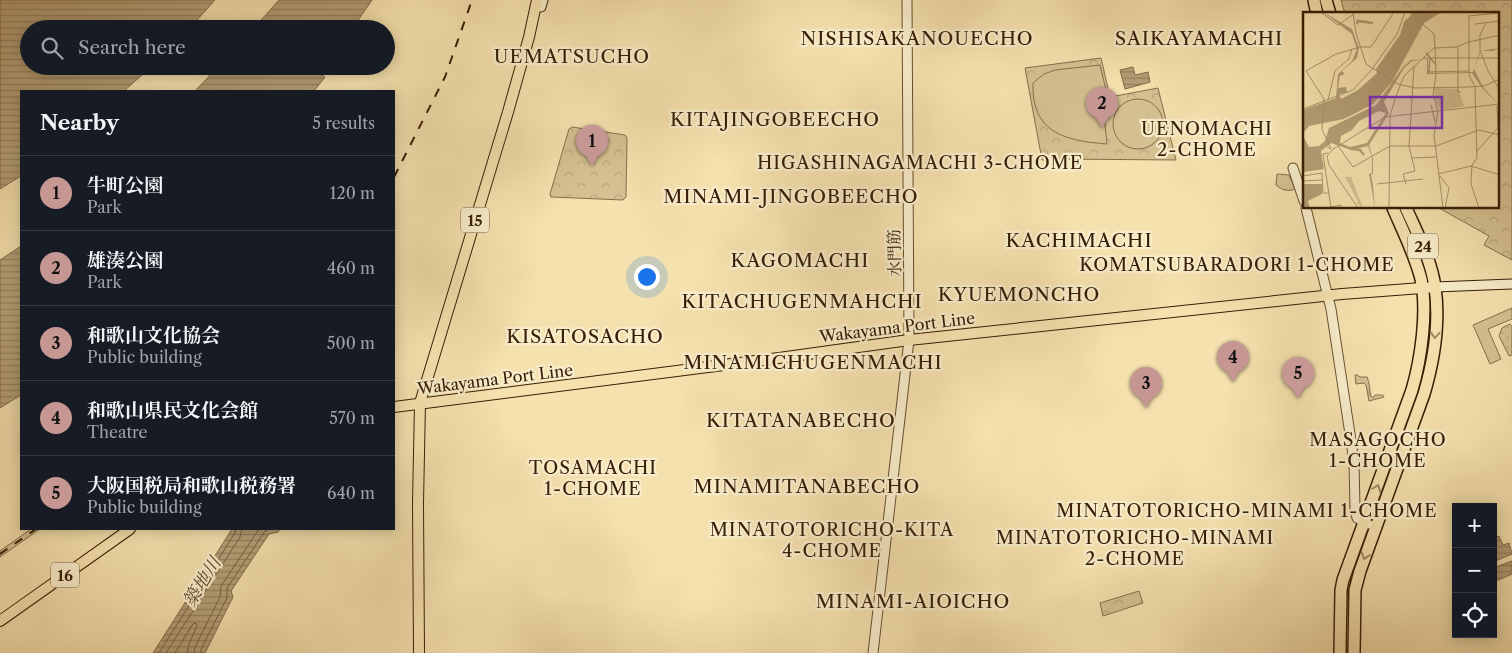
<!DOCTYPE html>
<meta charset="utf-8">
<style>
body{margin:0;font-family:"Libre Caslon Text","Noto Serif JP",serif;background:#242831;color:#f1f3f6}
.controls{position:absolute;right:15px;bottom:15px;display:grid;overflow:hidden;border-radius:0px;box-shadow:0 2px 12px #0003}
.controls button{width:45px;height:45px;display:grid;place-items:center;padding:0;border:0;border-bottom:1px solid #363941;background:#171b24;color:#f1f3f6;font:25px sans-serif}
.you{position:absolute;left:646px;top:276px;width:18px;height:18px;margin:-12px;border:4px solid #fff;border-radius:50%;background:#1a73e8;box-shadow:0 0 0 8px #1a73e833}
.badge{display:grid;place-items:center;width:32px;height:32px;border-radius:50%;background:#c59692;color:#111;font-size:16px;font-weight:700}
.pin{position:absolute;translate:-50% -41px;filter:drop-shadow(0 1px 2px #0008)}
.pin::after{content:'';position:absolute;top:26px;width:18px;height:15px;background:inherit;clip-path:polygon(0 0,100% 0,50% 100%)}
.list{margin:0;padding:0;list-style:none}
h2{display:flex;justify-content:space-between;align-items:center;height:65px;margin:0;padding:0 20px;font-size:21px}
h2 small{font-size:16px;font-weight:400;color:#9ea1a6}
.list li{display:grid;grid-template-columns:32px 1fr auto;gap:15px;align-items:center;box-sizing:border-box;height:75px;padding:0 20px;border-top:1px solid #363941}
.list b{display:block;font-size:19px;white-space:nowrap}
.list p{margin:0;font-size:16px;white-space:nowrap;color:#9ea1a6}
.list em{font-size:16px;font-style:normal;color:#9ea1a6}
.icon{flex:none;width:28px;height:28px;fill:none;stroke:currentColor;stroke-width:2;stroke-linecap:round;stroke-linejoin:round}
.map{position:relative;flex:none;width:1512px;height:653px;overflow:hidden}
.search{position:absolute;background:#171b24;box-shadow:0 2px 12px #0003;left:20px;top:20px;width:375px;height:55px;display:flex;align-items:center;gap:12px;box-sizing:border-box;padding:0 18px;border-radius:28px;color:#9ea1a6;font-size:19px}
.panel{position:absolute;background:#171b24;box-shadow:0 2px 12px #0003;left:20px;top:90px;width:375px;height:440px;border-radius:0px}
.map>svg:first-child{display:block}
.grass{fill:url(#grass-dots);stroke:#866e4b}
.forest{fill:url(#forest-firs);stroke:#866e4b}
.park{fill:url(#park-crowns);stroke:#866e4b}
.garden{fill:#d5c091;stroke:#866e4b}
.water{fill:url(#water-rules);stroke:#826a48}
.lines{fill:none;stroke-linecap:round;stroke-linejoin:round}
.shore{stroke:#765e3d;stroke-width:1}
.tertiary-casing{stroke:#664e2f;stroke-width:11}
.secondary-casing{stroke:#371d05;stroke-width:11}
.primary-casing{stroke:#371d05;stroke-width:12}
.trunk-casing{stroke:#371d05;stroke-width:14}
.tertiary{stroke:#f8ecca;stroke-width:9}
.secondary{stroke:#f8ecca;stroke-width:9}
.primary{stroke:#f5e1ae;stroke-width:10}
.trunk{stroke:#f5e1ae;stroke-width:11}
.rail{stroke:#371d05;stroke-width:2;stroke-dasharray:9 9;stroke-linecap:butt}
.oneway{stroke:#a08962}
.labels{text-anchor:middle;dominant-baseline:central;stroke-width:4.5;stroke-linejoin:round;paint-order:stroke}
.shield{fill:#f8ecca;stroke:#715b40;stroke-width:1}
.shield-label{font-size:15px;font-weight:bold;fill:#371d05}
.street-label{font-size:16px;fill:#371d05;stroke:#f8ecca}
.neighbourhood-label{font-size:18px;letter-spacing:1px;fill:#371d05;stroke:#f8ecca}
.water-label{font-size:18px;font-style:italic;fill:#634a2c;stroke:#f8ecca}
.quarter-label{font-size:19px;letter-spacing:1px;fill:#371d05;stroke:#f8ecca}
.inset-river{fill:none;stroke:#b49e75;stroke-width:2.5}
.inset-road{fill:none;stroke:#a9936a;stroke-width:1}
.view{fill:#7b2cbf;fill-opacity:0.15;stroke:#7b2cbf;stroke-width:2.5}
.inset-edge{fill:none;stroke:#371d05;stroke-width:2.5}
</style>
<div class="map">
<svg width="1512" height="653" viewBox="0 0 1512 653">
<defs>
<pattern id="grass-dots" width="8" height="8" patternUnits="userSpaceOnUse" patternTransform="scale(1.25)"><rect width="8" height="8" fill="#d5c091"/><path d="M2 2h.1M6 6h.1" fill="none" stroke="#b7a57c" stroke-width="1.8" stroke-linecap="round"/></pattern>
<pattern id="forest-firs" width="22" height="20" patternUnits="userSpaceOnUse" patternTransform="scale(1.25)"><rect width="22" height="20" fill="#d5c091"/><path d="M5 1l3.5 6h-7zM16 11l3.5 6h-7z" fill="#b7a57c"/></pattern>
<pattern id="park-crowns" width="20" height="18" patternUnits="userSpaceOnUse" patternTransform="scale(1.25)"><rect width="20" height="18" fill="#d5c091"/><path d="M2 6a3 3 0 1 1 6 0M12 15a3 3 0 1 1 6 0" fill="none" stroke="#b7a57c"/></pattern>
<pattern id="water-rules" width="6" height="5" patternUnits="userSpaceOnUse" patternTransform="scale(1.25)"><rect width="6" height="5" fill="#b49e75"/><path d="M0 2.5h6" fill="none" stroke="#93805e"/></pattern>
</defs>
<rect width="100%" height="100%" fill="#f5e1ae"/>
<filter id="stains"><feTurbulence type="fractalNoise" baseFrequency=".004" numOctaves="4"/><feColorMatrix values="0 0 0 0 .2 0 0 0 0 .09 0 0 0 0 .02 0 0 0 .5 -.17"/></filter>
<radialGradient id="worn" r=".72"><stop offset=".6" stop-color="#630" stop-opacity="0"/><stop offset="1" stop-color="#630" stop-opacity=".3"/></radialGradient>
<g class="grass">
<path d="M1510,324L1512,327V355L1509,356L1499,336L1502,328Z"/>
<path d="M31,529H40L0,557V551Z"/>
</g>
<g class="forest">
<path d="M1277,174L1289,175L1295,189C1289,192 1281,190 1276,185Z"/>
<path d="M1355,375H1357L1360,377H1367C1370,383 1369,389 1371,396L1373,398L1375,395H1383L1384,397L1369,401L1366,385L1364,383L1356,384Z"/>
</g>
<g class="park">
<path d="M1341,0H1512V260L1484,245L1489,236L1439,208H1498V14H1345Z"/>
<path d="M1101,58L1110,97L1158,88L1176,160L1058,159L1042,160L1025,68Z"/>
<path d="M572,127L625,135L627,138L626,197L623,200L551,197L550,194L569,129Z"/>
<path d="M1139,591L1143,603L1103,616L1100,603Z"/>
</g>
<g class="garden">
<path d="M1100,65L1107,94L1102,95L1107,144C1066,141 1031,133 1033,83L1044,74L1055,70Z"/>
<circle cx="1138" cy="124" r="25"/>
<path d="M1512,308V319L1488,329L1501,359L1490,364L1473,325Z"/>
</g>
<g class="water">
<path d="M0,0H215L189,29H29V66H152L124,91H21V176L0,189Z"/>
<path d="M279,0H372L352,29H253Z"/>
<path d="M219,66H325L320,74L325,77L314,91H195Z"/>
<path d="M1133,67L1135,75L1148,72L1150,82L1125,89L1120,70Z"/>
<path d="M21,246V395L0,408V260Z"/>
<path d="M232,529H280L278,532L269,534L231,591L233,597L205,653H153Z"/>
<path d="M1499,536L1503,545L1509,543L1512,554L1493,562V539Z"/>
<path d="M1512,561V574L1496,581L1493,574V568Z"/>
</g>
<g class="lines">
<g class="shore">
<path d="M159,653L235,533L236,529"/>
<path d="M166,653L240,537L242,529"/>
<path d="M175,653L193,624L196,623L197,626L189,644L187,653"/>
<path d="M194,653L195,647L220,597L221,586L259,529"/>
<path d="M201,653V649L227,598V588L265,531L269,529"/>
</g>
<g class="tertiary-casing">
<g id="tertiary">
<path d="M1293,168L1304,201"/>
<path d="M1306,208L1331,309L1350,434L1354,462L1355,509L1357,518L1368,524"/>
<path d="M873,653L909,340L907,0"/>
</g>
</g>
<g class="secondary-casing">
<g id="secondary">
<path d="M541,7L543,0"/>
<path d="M1435,287L1512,284"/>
</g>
</g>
<g class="primary-casing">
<g id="primary">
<path d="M394,407L779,358L909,340L1342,294L1435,287"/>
<path d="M0,621L130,529"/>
<path d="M419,653L418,503L420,403L508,112L529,37L537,0"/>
</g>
</g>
<g class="trunk-casing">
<g id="trunk">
<path d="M1314,0L1317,14"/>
<path d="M1326,0L1330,14"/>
<path d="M1340,653L1341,590L1343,580L1412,390C1421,359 1428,311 1421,279C1415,255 1403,231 1393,208"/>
<path d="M1354,653L1355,590L1360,571L1424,394C1434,360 1440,322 1435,287C1431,259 1417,233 1406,208"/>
</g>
</g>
<use href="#tertiary" class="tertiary"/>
<use href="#secondary" class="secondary"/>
<use href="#primary" class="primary"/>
<use href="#trunk" class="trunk"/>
<g class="rail">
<path d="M394,177L445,77L472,0"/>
<path d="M0,554L36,529"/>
</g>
</g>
<defs><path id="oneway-chevron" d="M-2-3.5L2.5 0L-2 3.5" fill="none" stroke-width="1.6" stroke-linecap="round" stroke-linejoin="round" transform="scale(1.25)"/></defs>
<g class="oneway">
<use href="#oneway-chevron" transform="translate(1435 335) rotate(94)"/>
<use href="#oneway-chevron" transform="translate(1377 488) rotate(-69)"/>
<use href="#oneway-chevron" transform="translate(1365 556) rotate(109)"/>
</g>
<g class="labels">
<g class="shield">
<rect x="461" y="207.5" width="28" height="25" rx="4"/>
<rect x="1408" y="233.5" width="30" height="25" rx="4"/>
<rect x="51" y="562.5" width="28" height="25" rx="4"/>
</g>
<g class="shield-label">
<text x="475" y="220">15</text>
<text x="1423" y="246">24</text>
<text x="65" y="575">16</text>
</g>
<g class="street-label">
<text transform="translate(894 253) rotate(-91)">水門筋</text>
<text transform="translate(897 327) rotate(-7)">Wakayama Port Line</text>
<text transform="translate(495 379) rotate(-7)">Wakayama Port Line</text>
</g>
<g class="neighbourhood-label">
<text x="1207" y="129">UENOMACHI<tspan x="1207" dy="21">2-CHOME</tspan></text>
<text x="920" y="163">HIGASHINAGAMACHI 3-CHOME</text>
<text x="1237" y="265">KOMATSUBARADORI 1-CHOME</text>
<text x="1378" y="440">MASAGOCHO<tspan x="1378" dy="21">1-CHOME</tspan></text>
<text x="593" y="468">TOSAMACHI<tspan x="593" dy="21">1-CHOME</tspan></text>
<text x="1247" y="511">MINATOTORICHO-MINAMI 1-CHOME</text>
<text x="832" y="530">MINATOTORICHO-KITA<tspan x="832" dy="21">4-CHOME</tspan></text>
<text x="1135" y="538">MINATOTORICHO-MINAMI<tspan x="1135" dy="21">2-CHOME</tspan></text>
</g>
<g class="water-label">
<text transform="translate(202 582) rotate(-58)">築地川</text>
</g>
<g class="quarter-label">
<text x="917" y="38">NISHISAKANOUECHO</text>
<text x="1199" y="38">SAIKAYAMACHI</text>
<text x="572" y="56">UEMATSUCHO</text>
<text x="775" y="119">KITAJINGOBEECHO</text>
<text x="791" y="196">MINAMI-JINGOBEECHO</text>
<text x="1079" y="240">KACHIMACHI</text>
<text x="800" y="260">KAGOMACHI</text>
<text x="1019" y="294">KYUEMONCHO</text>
<text x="802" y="301">KITACHUGENMAHCHI</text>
<text x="585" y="336">KISATOSACHO</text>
<text x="813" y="362">MINAMICHUGENMACHI</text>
<text x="801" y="420">KITATANABECHO</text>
<text x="807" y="486">MINAMITANABECHO</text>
<text x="913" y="601">MINAMI-AIOICHO</text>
</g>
</g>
<g transform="translate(1303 12)">
<rect width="196" height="196" fill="#f5e1ae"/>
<path d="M42,165H48L60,196L53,191L55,190Z" fill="#d5c091"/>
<path d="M131,76L155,77L161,94L139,98L133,91Z" fill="#d5c091"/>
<path d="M20,0L49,17L56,36L54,46L39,59L42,62L37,64L35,76L43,75L44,80L36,82L38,87L55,78L74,61L73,57L97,23L101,10L111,0H155L137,1L121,11L89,70L70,92L41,107L6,114L0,121V98L33,86L35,62L49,49L54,37L49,22ZM196,36L190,39H178L171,57L180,75L196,93L179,76L169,61L124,62V47L109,49L101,56L81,90L86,101L83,106L66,133L70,147V161L68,163L70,174L72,196L66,162L69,161V145L65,134L48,138L28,131L18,139L21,157L1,160L0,163V124L6,135L16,134L22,129L26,116L73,93L100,55L108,48L125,47L126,61L170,60L177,39ZM76,99L83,101L64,131L47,135L37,131L38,124L49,118L56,109ZM0,172H19V182L5,189L7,196H0Z" fill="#b49e75" fill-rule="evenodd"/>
<path class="inset-river" d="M54,12L55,9L70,11M48,137L57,138L61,143M0,148L17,142"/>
<path class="inset-road" d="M18,0L35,13L51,2M50,0L53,21L63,52L95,72L112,76L165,75L181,74L197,67M165,4L197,1M183,11L177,23V38L185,59L197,78M172,12L197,9M155,34V80H158M57,35H68L91,0M132,35L133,63L130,83L135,99L131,123L140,196M132,36L153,35L166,30V4M123,41H124L133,53L130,50ZM120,46H197M127,46L126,60L166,59M69,57L94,22L102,0M3,59L21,87L19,117M3,59L33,42L57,35M25,88L32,59L46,47L49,37M128,93L132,110M0,97L50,78L69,57M19,117L28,137L24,135M35,134L82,105L197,92M173,140L195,116L194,94M25,141L20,142L28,196M109,146L133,145M19,161L20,181H26M135,162L168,154L197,163M0,164L19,161M137,164L146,176L142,196M0,169L19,168M74,172L120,167M103,172L100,162L112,159L106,134L111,54M23,196L38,193V196M55,196L26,153L24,144L30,137L35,134L50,155L87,134H133L176,118L197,123M86,196L87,104L93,84L101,64L132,35L131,22L106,0M176,196L168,172L169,153L174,146L172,75L166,63V30L197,23"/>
<path class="view" d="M67,85H139V116H67Z"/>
<rect width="196" height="196" class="inset-edge"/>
</g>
<rect width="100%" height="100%" filter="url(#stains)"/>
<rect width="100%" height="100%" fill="url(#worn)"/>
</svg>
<div class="controls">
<button>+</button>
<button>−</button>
<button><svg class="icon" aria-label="locate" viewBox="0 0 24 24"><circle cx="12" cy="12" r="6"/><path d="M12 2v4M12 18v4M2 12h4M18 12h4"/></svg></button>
</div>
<div class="you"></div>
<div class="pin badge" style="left:592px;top:166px">1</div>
<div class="pin badge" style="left:1102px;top:128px">2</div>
<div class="pin badge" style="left:1146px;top:408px">3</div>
<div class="pin badge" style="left:1233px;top:382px">4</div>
<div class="pin badge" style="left:1298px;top:398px">5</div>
<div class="search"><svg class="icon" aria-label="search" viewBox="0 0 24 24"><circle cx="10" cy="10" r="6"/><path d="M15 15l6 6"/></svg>Search here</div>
<section class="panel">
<h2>Nearby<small>5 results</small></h2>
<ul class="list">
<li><span class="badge">1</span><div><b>牛町公園</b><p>Park</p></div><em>120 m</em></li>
<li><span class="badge">2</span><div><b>雄湊公園</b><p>Park</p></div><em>460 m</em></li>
<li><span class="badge">3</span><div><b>和歌山文化協会</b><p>Public building</p></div><em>500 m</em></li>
<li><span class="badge">4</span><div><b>和歌山県民文化会館</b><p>Theatre</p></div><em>570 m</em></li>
<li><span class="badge">5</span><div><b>大阪国税局和歌山税務署</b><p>Public building</p></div><em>640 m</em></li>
</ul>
</section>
</div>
